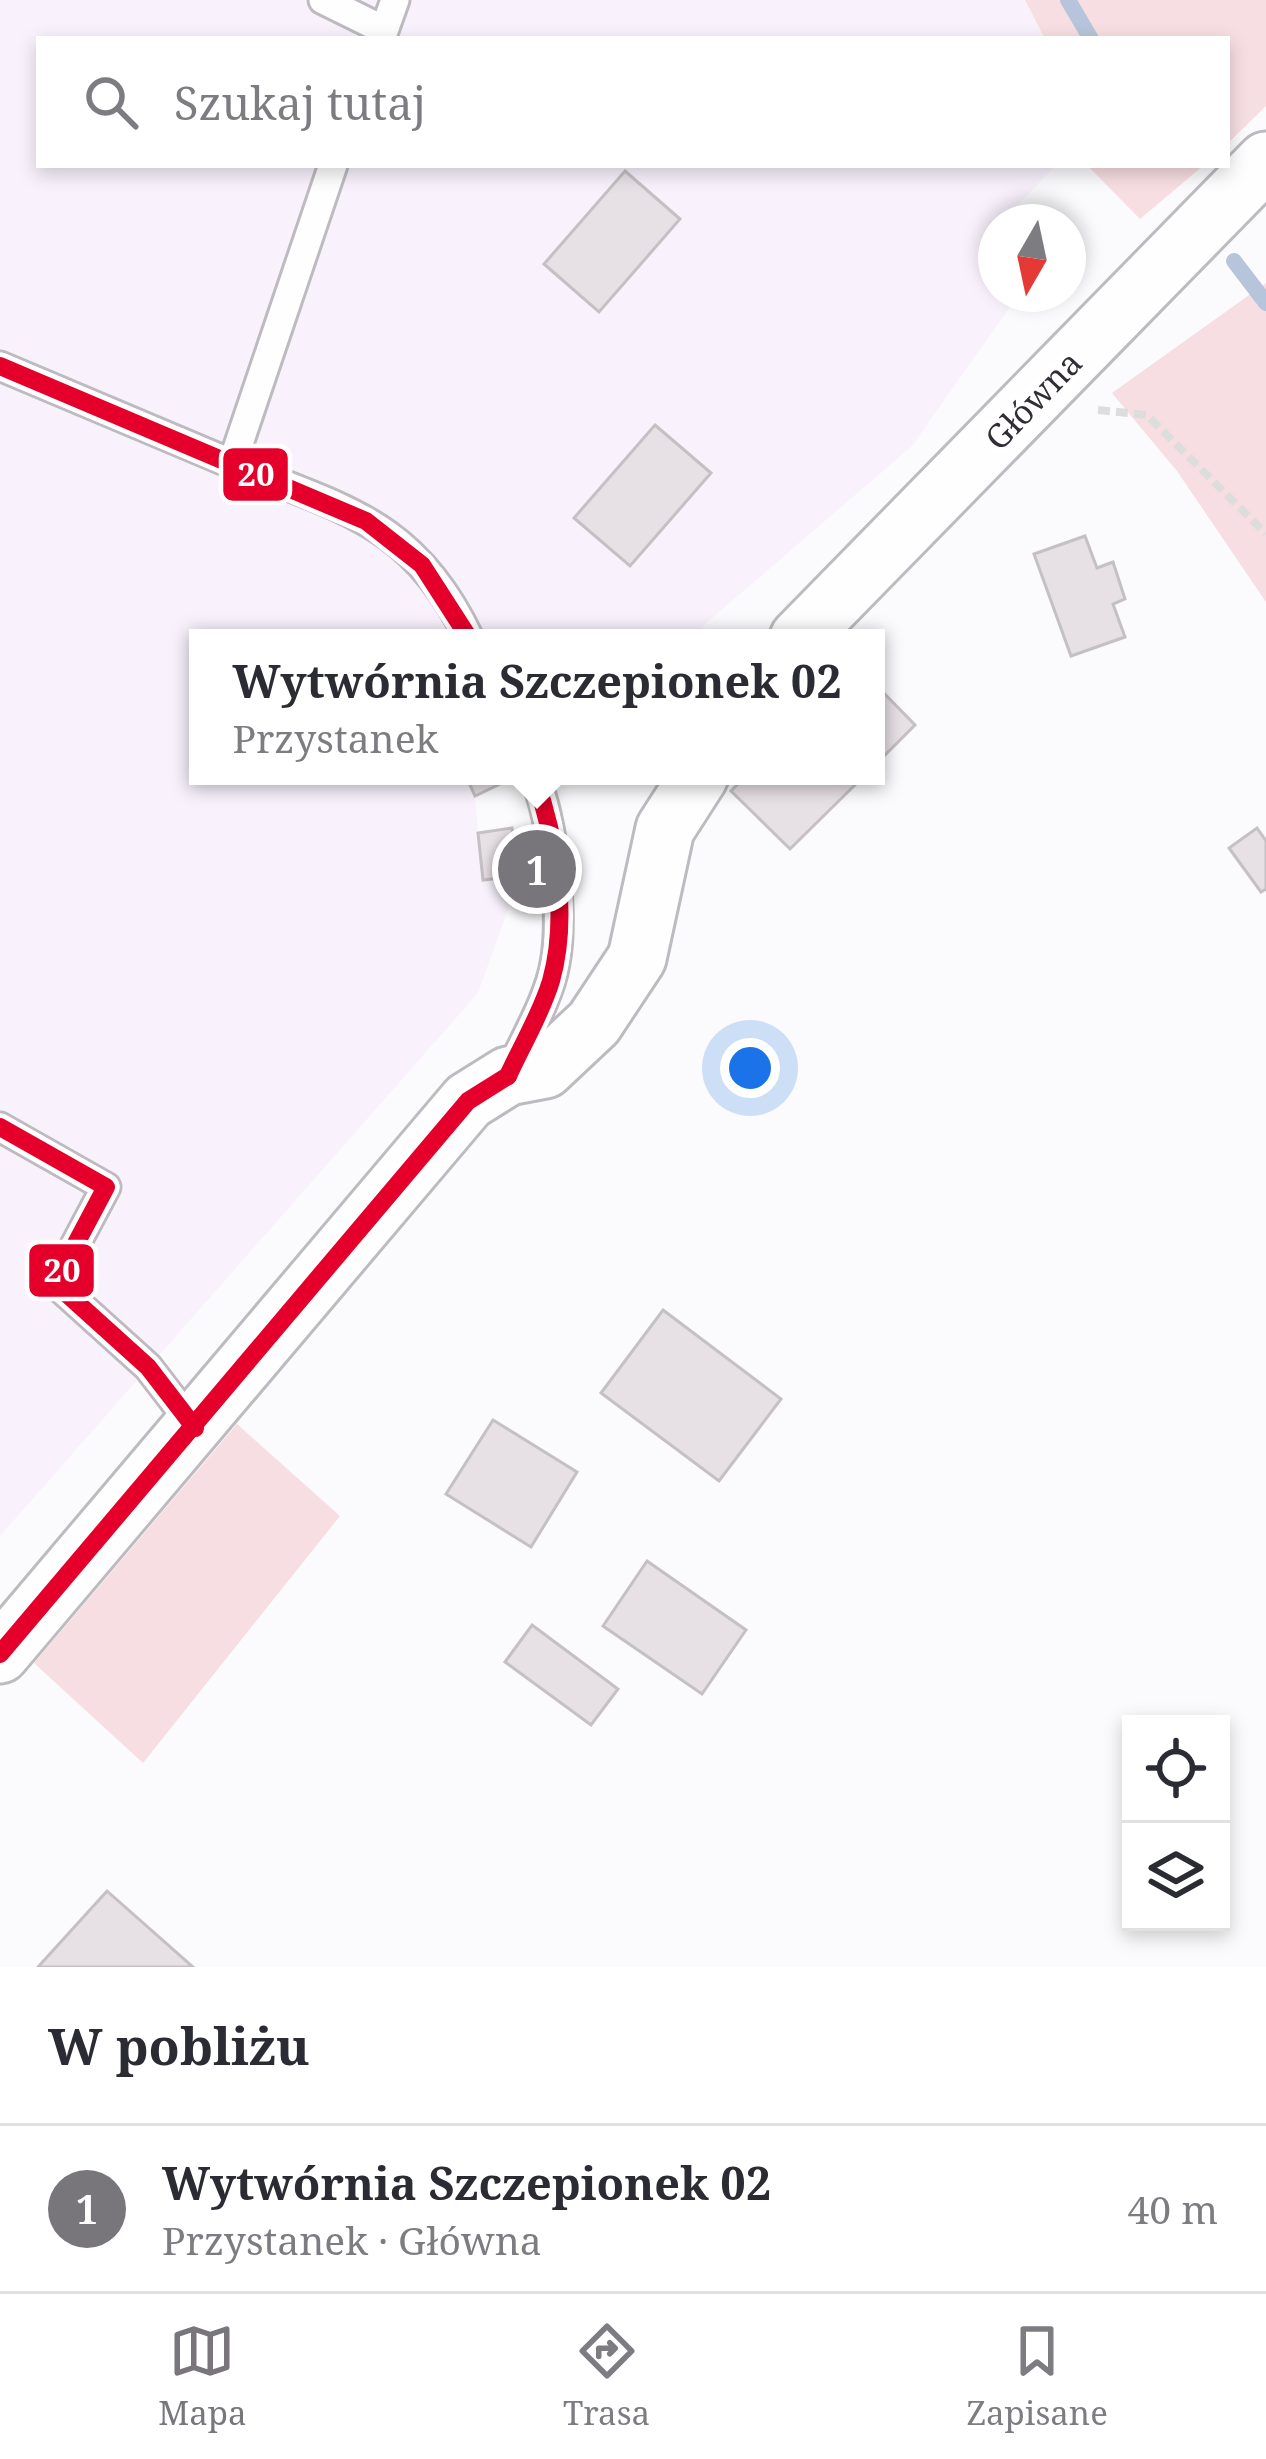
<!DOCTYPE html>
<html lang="pl">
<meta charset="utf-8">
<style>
body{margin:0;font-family:"Noto Serif",serif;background:#f7f7f7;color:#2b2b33}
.controls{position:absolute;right:36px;bottom:36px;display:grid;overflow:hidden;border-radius:0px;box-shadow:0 6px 18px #0003}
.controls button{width:108px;height:108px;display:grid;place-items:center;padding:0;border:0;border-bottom:3px solid #e1e1e2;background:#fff;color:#2b2b33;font:60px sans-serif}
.compass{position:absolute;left:978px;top:204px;width:108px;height:108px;border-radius:50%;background:#fff;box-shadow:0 6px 18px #0003;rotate:189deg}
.you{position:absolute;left:750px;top:1068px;width:42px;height:42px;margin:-30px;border:9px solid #fff;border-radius:50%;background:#1a73e8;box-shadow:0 0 0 18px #1a73e833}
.badge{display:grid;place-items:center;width:78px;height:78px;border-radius:50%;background:#78757b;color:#fff;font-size:39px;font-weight:700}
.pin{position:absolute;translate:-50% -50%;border:6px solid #fff;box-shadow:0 3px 12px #0006}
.popup{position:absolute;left:189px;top:629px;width:696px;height:156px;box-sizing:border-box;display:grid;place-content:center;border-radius:0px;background:#fff;filter:drop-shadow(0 3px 9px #0005);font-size:39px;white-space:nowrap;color:#7c7c81}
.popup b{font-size:45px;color:#2b2b33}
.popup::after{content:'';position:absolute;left:50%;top:100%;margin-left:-24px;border:24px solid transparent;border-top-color:#fff}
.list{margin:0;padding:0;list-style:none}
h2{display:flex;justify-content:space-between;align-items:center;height:156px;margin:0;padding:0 48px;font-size:51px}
h2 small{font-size:39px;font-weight:400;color:#7c7c81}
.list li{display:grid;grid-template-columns:78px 1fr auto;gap:36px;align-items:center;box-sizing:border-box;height:168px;padding:0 48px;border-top:3px solid #e1e1e2}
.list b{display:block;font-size:45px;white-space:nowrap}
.list p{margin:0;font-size:39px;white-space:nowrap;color:#7c7c81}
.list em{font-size:39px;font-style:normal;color:#7c7c81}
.icon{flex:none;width:66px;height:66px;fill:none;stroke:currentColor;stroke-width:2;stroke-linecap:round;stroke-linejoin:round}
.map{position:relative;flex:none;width:1266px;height:1967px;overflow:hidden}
.search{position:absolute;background:#fff;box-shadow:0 6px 18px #0003;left:36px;right:36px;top:36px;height:132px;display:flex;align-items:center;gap:30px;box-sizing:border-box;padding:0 42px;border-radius:0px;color:#7c7c81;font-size:45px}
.sheet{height:324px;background:#fff}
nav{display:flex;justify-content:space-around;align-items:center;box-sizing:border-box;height:168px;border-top:3px solid #e1e1e2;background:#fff;font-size:33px;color:#7c7c81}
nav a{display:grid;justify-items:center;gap:6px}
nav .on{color:#78757b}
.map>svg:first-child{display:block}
.built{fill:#f9f2fd}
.grass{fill:#f7dee2}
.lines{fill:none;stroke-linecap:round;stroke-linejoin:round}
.stream{stroke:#b6c5db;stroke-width:16}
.building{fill:#e7e0e5;stroke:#c4c0c3;stroke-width:3}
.service-casing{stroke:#bdbbbf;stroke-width:33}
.minor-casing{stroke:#bdbbbf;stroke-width:63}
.path{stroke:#deddde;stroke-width:8;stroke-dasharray:12 6;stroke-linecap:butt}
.service{stroke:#fefeff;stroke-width:27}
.minor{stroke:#fefeff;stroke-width:57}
.bus-1-casing{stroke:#fff;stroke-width:27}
.bus-1{stroke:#e4002b;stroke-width:18}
.labels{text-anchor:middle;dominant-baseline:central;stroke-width:12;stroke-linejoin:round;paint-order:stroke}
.street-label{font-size:33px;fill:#322d35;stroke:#fff}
.line-badge{stroke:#fff;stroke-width:4.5}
.badge-label{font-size:33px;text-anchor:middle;font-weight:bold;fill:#fff}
</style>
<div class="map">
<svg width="1266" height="1967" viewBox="0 0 1266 1967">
<rect width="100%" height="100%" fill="#fbfafc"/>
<path class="built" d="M0,0H1025L1045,39H39V165H1056L1002,222H996L984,241L996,253V294H1019L912,446L689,638H198V776H509L475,796L478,833L483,879L520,876L478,993L0,1536Z"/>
<g class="grass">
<path d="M1025,0H1266V106L1227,144V39H1045Z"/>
<path d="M1087,165H1204L1140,219Z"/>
<path d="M1266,283V602L1177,471L1112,393Z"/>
<path d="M237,1424L340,1516L143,1763L34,1663Z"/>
</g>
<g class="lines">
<g class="stream">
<path d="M1068,0L1091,39"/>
<path d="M1234,261L1266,303"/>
</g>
</g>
<g class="building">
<path d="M625,171L680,219L599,312L544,264Z"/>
<path d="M655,425L711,473L630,566L574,518Z"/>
<path d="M1085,536L1097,568L1113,562L1125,599L1113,604L1125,637L1071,656L1034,554Z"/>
<path d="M876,685L915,725L876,764Z"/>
<path d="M466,776H501L504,782L475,796Z"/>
<path d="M746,776H864L790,849L731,791Z"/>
<path d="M512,828L520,876L483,880L478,833Z"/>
<path d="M1257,828L1266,841V889L1261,892L1229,848Z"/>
<path d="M663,1310L781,1399L719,1481L601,1393Z"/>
<path d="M493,1420L577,1472L531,1547L446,1494Z"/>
<path d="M647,1561L746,1630L702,1694L603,1626Z"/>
<path d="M532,1625L618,1689L591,1725L505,1662Z"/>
<path d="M107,1891L193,1967H38Z"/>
</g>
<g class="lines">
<g class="service-casing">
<g id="service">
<path d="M323,0L384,30"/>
<path d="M381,39L395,0"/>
<path d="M0,366C74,397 148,429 223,460C335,508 411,516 469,638"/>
<path d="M232,464L333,165"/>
<path d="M508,1076C523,1041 549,1000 555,963C564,916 553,819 534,776"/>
<path d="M0,1127L106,1187L55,1283L148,1367L195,1428"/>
</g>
</g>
<g class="minor-casing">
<g id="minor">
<path d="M799,638L1266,161"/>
<path d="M0,1654L468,1101L508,1076L545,1069L594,1023L637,958L665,829L699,776"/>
</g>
</g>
<path class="path" d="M1098,410L1147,415L1266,534"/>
<use href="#service" class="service"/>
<use href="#minor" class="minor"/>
<g class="bus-1-casing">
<g id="bus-1">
<path d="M0,366L366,521L422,565L469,638"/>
<path d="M508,1076C522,1045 541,1014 551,981C569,917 556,837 534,776"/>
<path d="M0,1127L106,1187L55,1283L148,1367L195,1428"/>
<path d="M0,1654L468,1101L508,1076"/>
</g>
</g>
<use href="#bus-1" class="bus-1"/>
</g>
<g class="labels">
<g class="street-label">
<text transform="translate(1033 400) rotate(-46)">Główna</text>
</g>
</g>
<g class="line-badge">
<rect x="221" y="446" width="69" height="57" rx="12" fill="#e4002b"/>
<rect x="27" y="1242" width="69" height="57" rx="12" fill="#e4002b"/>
</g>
<g class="badge-label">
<text x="256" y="486">20</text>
<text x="62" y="1282">20</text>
</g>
</svg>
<div class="controls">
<button><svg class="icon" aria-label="locate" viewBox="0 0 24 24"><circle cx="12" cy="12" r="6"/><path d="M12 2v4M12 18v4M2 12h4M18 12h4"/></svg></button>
<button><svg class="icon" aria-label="layers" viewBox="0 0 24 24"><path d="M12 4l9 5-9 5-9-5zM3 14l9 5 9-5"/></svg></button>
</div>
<svg class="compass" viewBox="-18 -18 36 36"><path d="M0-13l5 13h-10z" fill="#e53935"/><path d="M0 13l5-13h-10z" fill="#7c7c81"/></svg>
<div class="you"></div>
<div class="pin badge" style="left:537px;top:869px">1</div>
<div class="popup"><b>Wytwórnia Szczepionek 02</b>Przystanek</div>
<div class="search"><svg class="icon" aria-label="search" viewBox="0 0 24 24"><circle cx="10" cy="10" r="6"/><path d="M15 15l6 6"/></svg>Szukaj tutaj</div>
</div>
<section class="sheet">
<h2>W pobliżu<small></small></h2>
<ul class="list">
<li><span class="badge">1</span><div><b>Wytwórnia Szczepionek 02</b><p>Przystanek · Główna</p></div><em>40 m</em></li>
</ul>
</section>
<nav>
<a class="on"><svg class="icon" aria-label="map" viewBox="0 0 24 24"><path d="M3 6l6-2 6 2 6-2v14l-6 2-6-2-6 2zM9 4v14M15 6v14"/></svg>Mapa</a>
<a><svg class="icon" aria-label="directions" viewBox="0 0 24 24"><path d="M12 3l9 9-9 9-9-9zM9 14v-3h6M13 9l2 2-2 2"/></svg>Trasa</a>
<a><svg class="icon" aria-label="saved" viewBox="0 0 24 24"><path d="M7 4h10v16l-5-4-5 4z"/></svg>Zapisane</a>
</nav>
